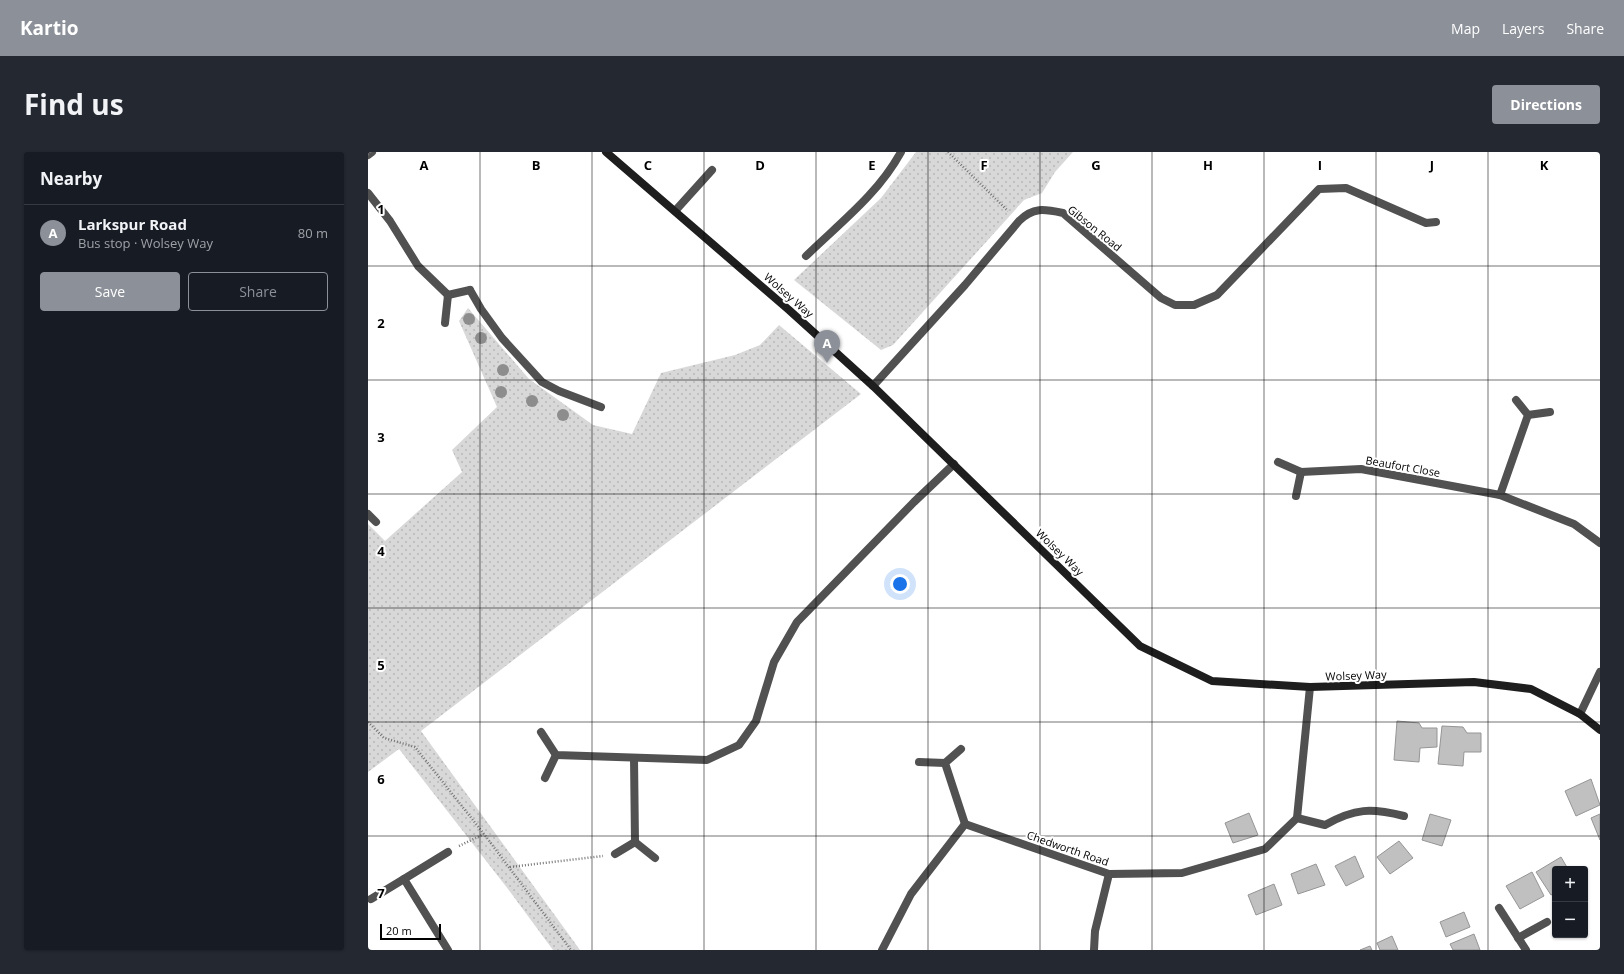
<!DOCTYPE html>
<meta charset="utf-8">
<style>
body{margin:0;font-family:"Open Sans",sans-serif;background:#242831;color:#f1f3f6}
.controls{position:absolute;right:12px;bottom:12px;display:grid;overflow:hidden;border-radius:4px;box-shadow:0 1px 3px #0004}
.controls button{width:36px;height:36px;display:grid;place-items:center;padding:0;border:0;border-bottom:1px solid #363941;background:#171b24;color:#f1f3f6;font:20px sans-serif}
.scale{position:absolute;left:12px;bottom:10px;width:61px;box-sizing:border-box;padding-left:4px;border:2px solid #000;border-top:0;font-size:11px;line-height:14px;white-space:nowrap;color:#000;-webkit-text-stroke:3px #fff;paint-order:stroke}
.you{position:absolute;left:532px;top:432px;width:14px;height:14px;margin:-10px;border:3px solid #fff;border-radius:50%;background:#1a73e8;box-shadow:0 0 0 6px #1a73e833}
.badge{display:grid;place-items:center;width:26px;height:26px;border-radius:50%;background:#8c9099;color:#fff;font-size:13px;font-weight:700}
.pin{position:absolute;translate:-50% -33px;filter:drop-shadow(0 1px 2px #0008)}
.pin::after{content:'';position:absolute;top:21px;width:14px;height:12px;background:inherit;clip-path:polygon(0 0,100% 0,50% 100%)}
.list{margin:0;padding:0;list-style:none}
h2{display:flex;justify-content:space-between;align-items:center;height:52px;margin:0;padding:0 16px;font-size:17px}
h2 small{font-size:13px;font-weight:400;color:#9ea1a6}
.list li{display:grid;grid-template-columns:26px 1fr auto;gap:12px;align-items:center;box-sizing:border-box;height:56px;padding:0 16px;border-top:1px solid #363941}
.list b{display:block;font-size:15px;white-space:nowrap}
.list p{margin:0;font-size:13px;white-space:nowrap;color:#9ea1a6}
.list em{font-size:13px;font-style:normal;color:#9ea1a6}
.actions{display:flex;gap:8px;padding:12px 16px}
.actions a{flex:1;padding:9px 0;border:1px solid #8c9099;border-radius:4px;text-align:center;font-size:14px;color:#8c9099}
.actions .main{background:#8c9099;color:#fff}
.map{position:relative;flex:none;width:1232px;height:798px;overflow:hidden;border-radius:4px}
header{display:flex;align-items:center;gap:24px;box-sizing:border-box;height:56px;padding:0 20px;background:#8c9099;color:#fff}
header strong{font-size:19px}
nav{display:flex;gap:22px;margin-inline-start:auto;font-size:14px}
.intro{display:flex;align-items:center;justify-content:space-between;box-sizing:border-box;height:96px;padding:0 24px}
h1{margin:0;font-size:28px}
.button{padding:10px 18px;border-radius:4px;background:#8c9099;color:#fff;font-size:14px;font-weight:700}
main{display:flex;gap:24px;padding:0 24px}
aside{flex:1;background:#171b24;border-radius:4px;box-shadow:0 1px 3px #0004}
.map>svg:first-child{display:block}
.green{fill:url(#green-dots)}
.building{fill:#c0c0c0;stroke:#959595}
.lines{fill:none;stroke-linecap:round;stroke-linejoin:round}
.path{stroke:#737373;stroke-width:2.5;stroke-dasharray:1 2;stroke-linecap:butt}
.lane{stroke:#515151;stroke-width:8}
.street{stroke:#515151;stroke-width:8}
.secondary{stroke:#1e1e1e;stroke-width:8}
.tree{fill:#8d8d8d}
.grid{fill:none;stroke:#000;stroke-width:1;stroke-opacity:0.55}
.labels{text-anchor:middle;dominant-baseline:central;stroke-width:4;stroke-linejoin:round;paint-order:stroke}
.street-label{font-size:11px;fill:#000;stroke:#fff}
.grid-label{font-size:13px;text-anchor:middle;font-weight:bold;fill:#000;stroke:#fff;stroke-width:4;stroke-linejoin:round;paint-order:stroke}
</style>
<header>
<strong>Kartio</strong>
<nav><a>Map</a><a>Layers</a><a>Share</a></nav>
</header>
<div class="intro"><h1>Find us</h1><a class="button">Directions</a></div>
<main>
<aside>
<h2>Nearby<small></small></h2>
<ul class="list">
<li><span class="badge">A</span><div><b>Larkspur Road</b><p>Bus stop · Wolsey Way</p></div><em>80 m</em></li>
</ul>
<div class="actions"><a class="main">Save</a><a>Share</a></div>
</aside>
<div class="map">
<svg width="1232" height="798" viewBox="0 0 1232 798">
<defs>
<pattern id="green-dots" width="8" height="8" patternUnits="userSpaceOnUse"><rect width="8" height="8" fill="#d8d8d8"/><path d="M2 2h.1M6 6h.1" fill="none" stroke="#b8b8b8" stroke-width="1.8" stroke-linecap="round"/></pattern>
</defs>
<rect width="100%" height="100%" fill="#fff"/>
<g class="green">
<path d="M548,0H705L687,20L674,41L656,48L525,193L513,198L426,128L513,46Z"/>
<path d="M100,156L161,227L225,273L264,282L293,221L367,203L392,193L411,173L493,242L53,579L212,798H185L140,737L31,597L0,620V372L17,389L94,320L84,298L129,255L91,169Z"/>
</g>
<g class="building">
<path d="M1029,569L1051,571L1054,576H1069V595L1052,596L1051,610L1026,608Z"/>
<path d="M1074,574L1095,575L1099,581H1113V600H1096L1095,614L1070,612Z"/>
<path d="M1223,627L1232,653L1208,664L1197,639Z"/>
<path d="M881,661L890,683L865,691L857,671Z"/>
<path d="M1062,662L1083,668L1074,694L1054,688Z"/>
<path d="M1232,662V688L1223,666Z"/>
<path d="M1031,689L1045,706L1022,722L1009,705Z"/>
<path d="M987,704L996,725L978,734L967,714Z"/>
<path d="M1193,705L1200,717H1187V741L1183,743L1168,720Z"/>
<path d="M948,712L957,733L930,742L923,722Z"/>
<path d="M1164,720L1176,744L1152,757L1138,734Z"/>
<path d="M906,732L914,753L888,763L880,743Z"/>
<path d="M1096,760L1102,775L1078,785L1072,770Z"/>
<path d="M1106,782L1112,798H1085L1082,792Z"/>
<path d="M1024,784L1030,798H1012L1009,791Z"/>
<path d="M1002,794L1004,798H992Z"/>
</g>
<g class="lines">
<g class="path">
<path d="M580,0L640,59"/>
<path d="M0,570L16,586L47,595L116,682L203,798"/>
<path d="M91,694L116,682"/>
<path d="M142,715L235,704"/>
</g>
<g class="lane">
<path d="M307,59L344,18"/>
<path d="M438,104C472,71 510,42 533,0"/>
<path d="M102,138L113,157L134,186L174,230L191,239L233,255"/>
<path d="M0,362L8,370"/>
<path d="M929,666L957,673C987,656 1003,656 1036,664"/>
</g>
<g class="street">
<path d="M0,3L4,0"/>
<path d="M0,41L22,69L50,114L80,143L102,138"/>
<path d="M77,171L80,143"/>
<path d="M505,234L597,133L651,69C665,55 676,57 695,61L793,146L807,153H826L849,143L951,37L978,36L1058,71L1068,70"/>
<path d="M1160,263L1182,260"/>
<path d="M910,310L933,320L993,317L1132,343L1206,372L1232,391"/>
<path d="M1132,343L1160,263L1148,248"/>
<path d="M928,344L933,320"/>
<path d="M1212,562L1232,520"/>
<path d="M173,580L188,603L339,608L371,593L388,569L406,510L429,470L546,350L586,312"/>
<path d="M593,597L577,611L597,672"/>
<path d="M551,610L577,611"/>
<path d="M177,626L188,603"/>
<path d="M267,690L287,706"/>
<path d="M247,702L267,690L266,606"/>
<path d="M3,747L36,727"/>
<path d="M1131,756L1158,798"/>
<path d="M1150,786L1179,770"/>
<path d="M80,798L36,727L80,700"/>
<path d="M514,798L543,742L597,672L741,722L814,721L897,697L929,666L942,535"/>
<path d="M726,798L727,779L741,722"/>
</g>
<path class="secondary" d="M238,0L421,158L505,234L772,494L844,529L942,535L1106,530L1163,537L1212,562L1232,578"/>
</g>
<g class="tree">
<circle cx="101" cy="167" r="6"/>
<circle cx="113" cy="186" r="6"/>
<circle cx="135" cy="218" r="6"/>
<circle cx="133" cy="240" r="6"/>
<circle cx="164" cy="249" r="6"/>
<circle cx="195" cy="263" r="6"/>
</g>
<path class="grid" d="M112,0V798M224,0V798M336,0V798M448,0V798M560,0V798M672,0V798M784,0V798M896,0V798M1008,0V798M1120,0V798M0,114H1232M0,228H1232M0,342H1232M0,456H1232M0,570H1232M0,684H1232"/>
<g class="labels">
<g class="street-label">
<text transform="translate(727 76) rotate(39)">Gibson Road</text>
<text transform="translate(421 143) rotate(41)">Wolsey Way</text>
<text transform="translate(1035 314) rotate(10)">Beaufort Close</text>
<text transform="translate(692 400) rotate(44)">Wolsey Way</text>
<text transform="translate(988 523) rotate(-2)">Wolsey Way</text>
<text transform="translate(700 696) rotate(19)">Chedworth Road</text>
</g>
</g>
<g class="grid-label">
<text x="56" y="18">A</text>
<text x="168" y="18">B</text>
<text x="280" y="18">C</text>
<text x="392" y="18">D</text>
<text x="504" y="18">E</text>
<text x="616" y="18">F</text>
<text x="728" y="18">G</text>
<text x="840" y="18">H</text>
<text x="952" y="18">I</text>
<text x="1064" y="18">J</text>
<text x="1176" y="18">K</text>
<text x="13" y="62">1</text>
<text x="13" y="176">2</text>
<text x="13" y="290">3</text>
<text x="13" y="404">4</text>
<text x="13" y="518">5</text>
<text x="13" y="632">6</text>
<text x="13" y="746">7</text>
</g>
</svg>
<div class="controls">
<button>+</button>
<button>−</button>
</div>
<div class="scale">20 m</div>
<div class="you"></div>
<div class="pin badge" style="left:459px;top:211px">A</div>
</div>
</main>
